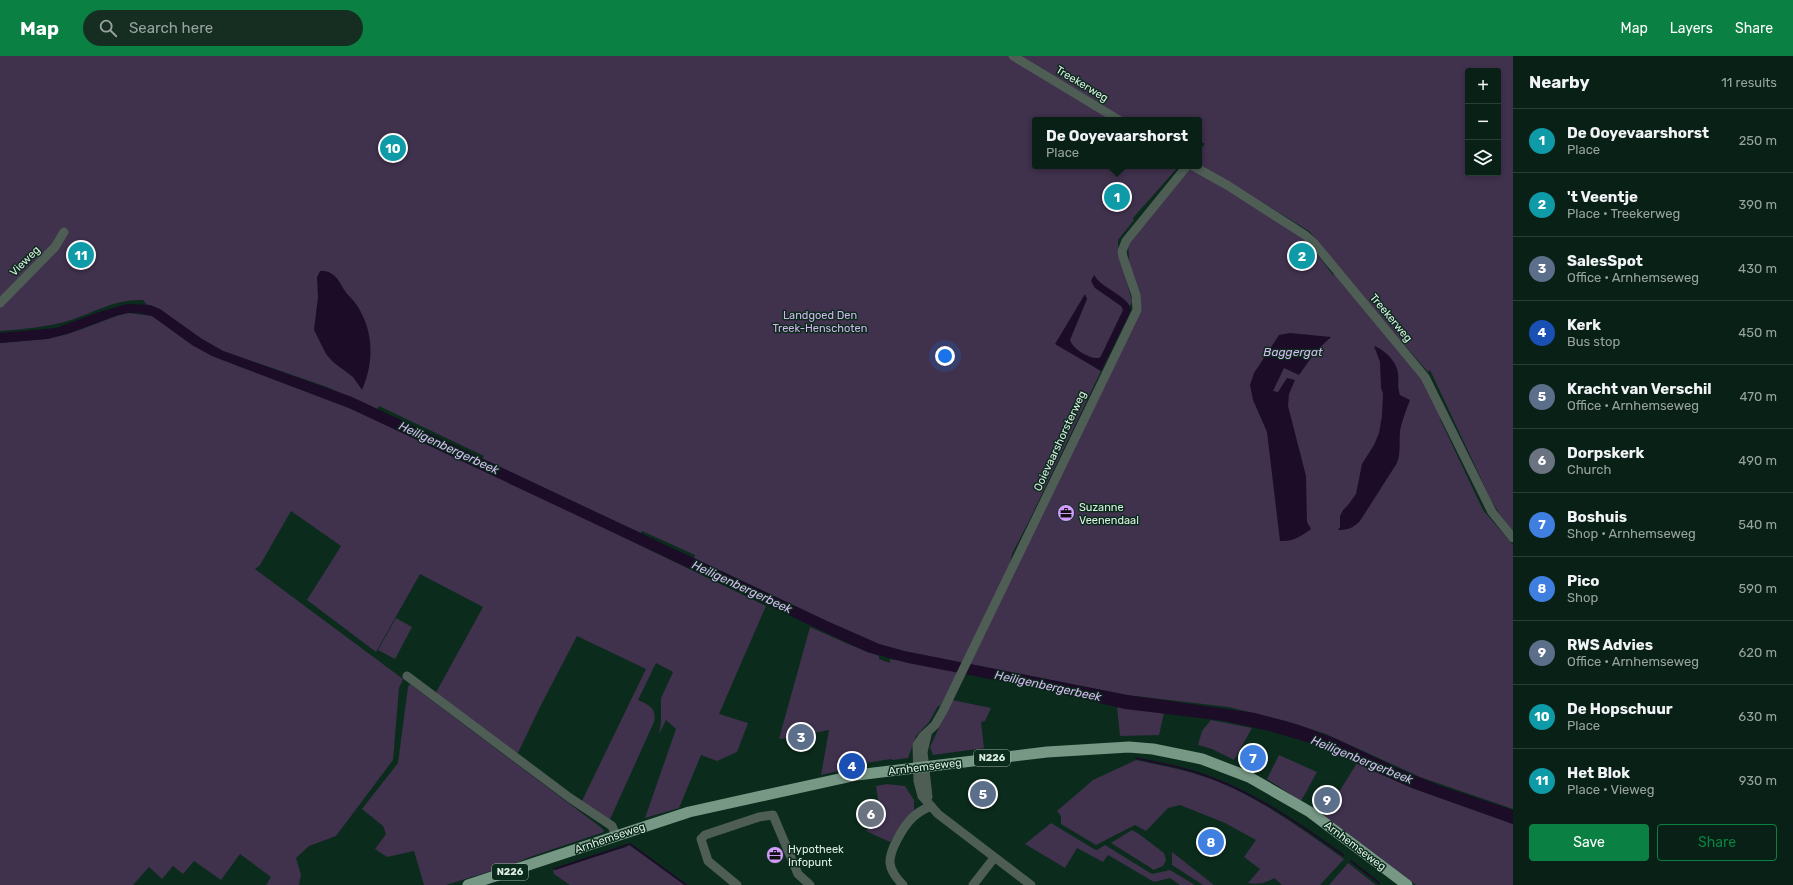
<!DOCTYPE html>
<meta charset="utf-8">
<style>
body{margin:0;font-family:Rubik,sans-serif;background:#162d22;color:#f1f3f6}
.controls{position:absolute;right:12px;top:12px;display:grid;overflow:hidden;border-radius:4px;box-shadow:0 2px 6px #0003}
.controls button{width:36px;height:36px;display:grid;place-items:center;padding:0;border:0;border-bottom:1px solid #293e34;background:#082015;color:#f1f3f6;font:20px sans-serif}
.you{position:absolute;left:945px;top:300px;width:14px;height:14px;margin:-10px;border:3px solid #fff;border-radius:50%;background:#1a73e8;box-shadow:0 0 0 6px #1a73e833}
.badge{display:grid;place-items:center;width:26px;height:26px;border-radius:50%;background:#0b8043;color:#fff;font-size:13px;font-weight:700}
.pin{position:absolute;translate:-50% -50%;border:2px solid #fff;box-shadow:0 1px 4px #0006}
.popup{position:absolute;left:1032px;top:61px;width:170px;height:52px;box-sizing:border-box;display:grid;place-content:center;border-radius:4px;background:#082015;filter:drop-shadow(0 1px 3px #0005);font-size:13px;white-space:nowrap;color:#98a3a0}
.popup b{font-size:15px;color:#f1f3f6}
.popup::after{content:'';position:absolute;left:50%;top:100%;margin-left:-8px;border:8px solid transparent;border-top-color:#082015}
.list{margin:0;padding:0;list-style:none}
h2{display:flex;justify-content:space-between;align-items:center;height:52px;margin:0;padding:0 16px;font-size:17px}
h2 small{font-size:13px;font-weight:400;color:#98a3a0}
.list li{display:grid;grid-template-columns:26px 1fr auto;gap:12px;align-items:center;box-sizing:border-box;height:64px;padding:0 16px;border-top:1px solid #293e34}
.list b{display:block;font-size:15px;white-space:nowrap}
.list p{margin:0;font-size:13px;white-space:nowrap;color:#98a3a0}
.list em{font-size:13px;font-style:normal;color:#98a3a0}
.actions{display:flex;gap:8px;padding:12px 16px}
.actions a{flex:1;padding:9px 0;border:1px solid #0b8043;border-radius:4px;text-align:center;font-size:14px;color:#0b8043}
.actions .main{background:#0b8043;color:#fff}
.icon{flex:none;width:22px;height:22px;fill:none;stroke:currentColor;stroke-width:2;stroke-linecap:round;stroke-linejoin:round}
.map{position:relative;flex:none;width:1513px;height:829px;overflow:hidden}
header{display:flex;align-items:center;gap:24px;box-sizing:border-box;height:56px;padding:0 20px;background:#0b8043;color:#fff}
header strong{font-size:19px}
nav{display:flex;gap:22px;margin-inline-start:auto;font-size:14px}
.search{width:280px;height:36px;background:#162d22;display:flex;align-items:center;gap:10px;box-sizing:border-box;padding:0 14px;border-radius:22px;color:#98a3a0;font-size:15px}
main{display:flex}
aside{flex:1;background:#082015}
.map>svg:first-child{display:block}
.green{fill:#40314d;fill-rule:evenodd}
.water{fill:#1c0c28}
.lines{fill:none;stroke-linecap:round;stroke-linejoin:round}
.stream{stroke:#1c0c28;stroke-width:2}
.minor{stroke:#4e5e55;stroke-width:9}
.major{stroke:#769884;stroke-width:11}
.labels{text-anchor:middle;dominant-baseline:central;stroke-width:3;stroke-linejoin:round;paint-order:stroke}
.shield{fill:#0b2b1c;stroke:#9eb4a8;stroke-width:1}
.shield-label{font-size:10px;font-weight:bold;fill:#ddefe4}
.street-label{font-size:11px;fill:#ddefe4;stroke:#0b2b1c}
.park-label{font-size:11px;fill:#d4b5ef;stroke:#0b2b1c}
.poi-label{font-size:11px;fill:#ddefe4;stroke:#0b2b1c;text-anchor:start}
.water-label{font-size:12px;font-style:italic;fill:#d9b9f3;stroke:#0b2b1c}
</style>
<header>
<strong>Map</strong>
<div class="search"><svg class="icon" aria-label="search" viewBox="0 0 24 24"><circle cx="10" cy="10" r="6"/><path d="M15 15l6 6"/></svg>Search here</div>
<nav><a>Map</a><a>Layers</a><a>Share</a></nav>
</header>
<main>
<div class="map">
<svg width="1513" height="829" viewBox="0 0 1513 829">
<rect width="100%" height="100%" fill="#0b2b1c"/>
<g class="green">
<path d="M0,0H1009L1115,64H1035V110H1179L1133,162L1134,164L1118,184V192L1132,246L1096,312L1101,315L1030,463L1012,498L1010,508L963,607L904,595L879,588L829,566L694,502L695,499L642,475L641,477L482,403L484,400L379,350L377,353L327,331L223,295L202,283L150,249H147L143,244C115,243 95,256 71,264C48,271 24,273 0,275Z"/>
<path d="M1021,0H1513V475L1499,457L1491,444L1430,314L1428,316L1354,231L1309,175L1199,108V95L1205,88L1200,85L1199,86V64H1127ZM1468,15H1498V117H1468Z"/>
<path d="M1191,112L1280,165L1307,185L1333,219L1336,216L1410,302L1445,363H1440L1483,454L1513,489V753L1420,721L1326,678L1286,665L1228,651L1127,639L970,608L1139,248L1129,205L1128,187Z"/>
<path d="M128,257L152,260L212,300L349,352L444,395L766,550L719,658L748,667L737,696L717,705L701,699L679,752L645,762L676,673L666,664L659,678L661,667V642L673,616L656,607L638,644C649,649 657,652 654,666L607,770L580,749L646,613L577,580L540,651L516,701L434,640L483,551L420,518L376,596L307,544L341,490L291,455L260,509L255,513L403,623L399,632L393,704L336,780L309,790L296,802L301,819L299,829H266L271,821L240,798L221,824L194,805L183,818L173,810L162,823L149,811L133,829H0V287C22,285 45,284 67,278C88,272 107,262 128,257Z"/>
<path d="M396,562L412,571L395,603L378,594Z"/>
<path d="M810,571L848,588L879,600V603L890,607V603L958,616L940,650H938L929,666L916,680L908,702L893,704L891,703L848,710L846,713L821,719L829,674C812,677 796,682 779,683Z"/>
<path d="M410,628L603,773L604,776L527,802L517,807L446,829H424L414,795L387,801L375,793L386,778L383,770L362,753L398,707L408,631Z"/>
<path d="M952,644L991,652L985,665L981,666L984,692L933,699L930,691Z"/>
<path d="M1117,651L1164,657L1159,679L1120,680Z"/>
<path d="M1211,664L1252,672L1234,704L1212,693L1198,689L1202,675Z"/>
<path d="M1279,699L1317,716L1301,745L1267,723Z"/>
<path d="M1136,704C1164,710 1192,715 1219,726C1264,745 1304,774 1344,803L1320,829H1282L1274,822C1266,827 1257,829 1248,827L1260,813L1244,801L1256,784L1225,767L1180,749L1168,752L1146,775L1135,769L1096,789L1061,768V760L1057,755L1093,724Z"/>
<path d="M1357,707L1412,732L1513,768V829H1416L1324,760Z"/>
<path d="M887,728L905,730L914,744V754L890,786L866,775L879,760V750L876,730Z"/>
<path d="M1051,767L1094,793L1097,794L1105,789L1152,818L1170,814L1195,829H1180L1170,822L1154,826L1108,799L1103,806L1077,792L1065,812L1025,788Z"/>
<path d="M1132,774L1139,778L1164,797L1166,804L1163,810L1153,814L1151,812L1111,787Z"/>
<path d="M628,788L685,829H570L554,818L553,814L626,791Z"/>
<path d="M1172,796L1214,829H1203L1172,809Z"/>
<path d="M1348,807L1376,829H1329Z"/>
</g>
<g class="water">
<path d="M320,215C332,214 338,222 343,232C347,239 354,244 358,251C374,277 374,307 362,334L353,321L333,306L326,298L314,274L318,241L317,221Z"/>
<path d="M1094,219C1102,233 1129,240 1131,254L1101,315L1055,288L1085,238L1087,243L1070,284C1073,293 1089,303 1099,302L1101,300L1123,254L1121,250L1095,232L1091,225Z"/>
<path d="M127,248L150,249L160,253L202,283L223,295L352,341L829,566L879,588L904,595L1127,639L1255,657L1299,669L1336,683L1406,716L1441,730L1513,754V768L1412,732L1310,687L1269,675L1225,665L1125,653L1021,629L908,607L867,596L349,352L212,300L192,289L152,260L138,257H128L118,259L67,278L48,283L0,287V277L56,272L99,256Z"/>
<path d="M1290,277L1331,281L1316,295L1299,319L1284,312L1273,335L1278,336L1287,322L1295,324L1289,338L1288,350L1306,420L1307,466L1311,473C1301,480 1293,486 1280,485L1267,376L1253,344L1250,329L1254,317L1279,279Z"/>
<path d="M1374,290C1384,293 1397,306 1398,317C1399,325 1397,331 1400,339L1410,344C1406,354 1402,365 1400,375C1399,386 1401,397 1397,407L1360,465C1353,472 1348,474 1338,474L1340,471V460L1343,454L1348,449L1356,438L1362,408L1374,389L1379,377L1382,360L1383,337L1381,332L1380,306Z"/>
</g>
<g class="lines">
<g class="stream">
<path d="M1136,702C1156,707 1178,710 1198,717C1251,734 1298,767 1343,799"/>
<path d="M1351,805L1379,827"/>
<path d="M555,813L630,788L686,829"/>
</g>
<g class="minor">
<path d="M1013,0L1119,64"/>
<path d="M1193,110L1227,129L1305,179L1314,187L1425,321L1492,456L1513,482"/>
<path d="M0,247L55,191L64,176"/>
<path d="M407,620L570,742L612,770L616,780"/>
<path d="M927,679L923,696L928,741"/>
<path d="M737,829L708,805L701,783L705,779L759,761L773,759L798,818L810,829"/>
<path d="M903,829C897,823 891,816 890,807C889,795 903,771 912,762C917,757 924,753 931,750"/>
<path d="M973,829L994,802"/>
<path d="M1031,829L938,758L922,740L918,725L917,689L923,680L935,669L943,655L1137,254L1136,239L1123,201L1122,195L1126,185L1187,110"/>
</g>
<path class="major" d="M468,829L689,756L857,719L1047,696L1129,691L1153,693L1202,703L1249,721L1310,756L1407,829"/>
</g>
<defs>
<g id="office-disc" transform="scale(0.9)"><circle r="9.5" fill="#d29cfd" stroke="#0b2b1c"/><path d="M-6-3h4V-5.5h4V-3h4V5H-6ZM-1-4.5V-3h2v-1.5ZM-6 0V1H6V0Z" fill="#111"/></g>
</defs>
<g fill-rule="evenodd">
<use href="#office-disc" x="1066" y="457"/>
<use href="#office-disc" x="775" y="799"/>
</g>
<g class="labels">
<g class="shield">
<rect x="974" y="694" width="36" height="16" rx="3"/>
<rect x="492" y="808" width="36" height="16" rx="3"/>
</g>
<g class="shield-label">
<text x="992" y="702">N226</text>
<text x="510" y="816">N226</text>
</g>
<g class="street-label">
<text transform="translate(1082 28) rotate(31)">Treekerweg</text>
<text transform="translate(25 205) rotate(-45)">Vieweg</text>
<text transform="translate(1391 262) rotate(50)">Treekerweg</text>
<text transform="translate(1060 385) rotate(-65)">Ooievaarshorsterweg</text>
<text transform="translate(925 711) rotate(-7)">Arnhemseweg</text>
<text transform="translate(610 782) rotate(-19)">Arnhemseweg</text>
<text transform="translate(1355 790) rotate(37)">Arnhemseweg</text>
</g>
<g class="park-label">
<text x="820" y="259">Landgoed Den<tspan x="820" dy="13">Treek-Henschoten</tspan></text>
</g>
<g class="poi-label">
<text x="1079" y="451">Suzanne<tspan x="1079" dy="13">Veenendaal</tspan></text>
<text x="788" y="793">Hypotheek<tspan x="788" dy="13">Infopunt</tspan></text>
</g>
<g class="water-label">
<text x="1293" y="296">Baggergat</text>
<text transform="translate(449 392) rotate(25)">Heiligenbergerbeek</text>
<text transform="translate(742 531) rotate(25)">Heiligenbergerbeek</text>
<text transform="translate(1048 630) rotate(12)">Heiligenbergerbeek</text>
<text transform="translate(1362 704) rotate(22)">Heiligenbergerbeek</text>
</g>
</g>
</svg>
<div class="controls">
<button>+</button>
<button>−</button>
<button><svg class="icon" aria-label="layers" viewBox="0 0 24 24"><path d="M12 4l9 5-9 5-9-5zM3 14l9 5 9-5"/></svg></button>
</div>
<div class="you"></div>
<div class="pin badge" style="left:1117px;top:141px;background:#0f9aa8">1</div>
<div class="popup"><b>De Ooyevaarshorst</b>Place</div>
<div class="pin badge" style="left:1302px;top:200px;background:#0f9aa8">2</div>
<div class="pin badge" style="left:801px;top:681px;background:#5c6f8a">3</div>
<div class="pin badge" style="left:852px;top:710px;background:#1a4fb4">4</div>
<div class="pin badge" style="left:983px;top:738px;background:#5c6f8a">5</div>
<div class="pin badge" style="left:871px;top:758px;background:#6b7280">6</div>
<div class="pin badge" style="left:1253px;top:702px;background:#3f7fe0">7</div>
<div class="pin badge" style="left:1211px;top:786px;background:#3f7fe0">8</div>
<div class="pin badge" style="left:1327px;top:744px;background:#5c6f8a">9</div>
<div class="pin badge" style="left:393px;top:92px;background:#0f9aa8">10</div>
<div class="pin badge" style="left:81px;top:199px;background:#0f9aa8">11</div>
</div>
<aside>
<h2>Nearby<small>11 results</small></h2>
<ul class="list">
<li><span class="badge" style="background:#0f9aa8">1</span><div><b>De Ooyevaarshorst</b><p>Place</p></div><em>250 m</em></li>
<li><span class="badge" style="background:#0f9aa8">2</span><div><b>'t Veentje</b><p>Place · Treekerweg</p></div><em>390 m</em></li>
<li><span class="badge" style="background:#5c6f8a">3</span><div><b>SalesSpot</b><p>Office · Arnhemseweg</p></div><em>430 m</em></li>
<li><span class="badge" style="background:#1a4fb4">4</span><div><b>Kerk</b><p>Bus stop</p></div><em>450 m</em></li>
<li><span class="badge" style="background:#5c6f8a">5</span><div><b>Kracht van Verschil</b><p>Office · Arnhemseweg</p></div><em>470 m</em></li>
<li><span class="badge" style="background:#6b7280">6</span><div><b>Dorpskerk</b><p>Church</p></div><em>490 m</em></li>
<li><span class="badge" style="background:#3f7fe0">7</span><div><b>Boshuis</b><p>Shop · Arnhemseweg</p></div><em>540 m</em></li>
<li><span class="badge" style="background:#3f7fe0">8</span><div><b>Pico</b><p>Shop</p></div><em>590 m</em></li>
<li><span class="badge" style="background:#5c6f8a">9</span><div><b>RWS Advies</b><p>Office · Arnhemseweg</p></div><em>620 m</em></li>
<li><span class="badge" style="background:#0f9aa8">10</span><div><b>De Hopschuur</b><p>Place</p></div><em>630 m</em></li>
<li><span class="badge" style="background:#0f9aa8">11</span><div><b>Het Blok</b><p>Place · Vieweg</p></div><em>930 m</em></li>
</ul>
<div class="actions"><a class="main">Save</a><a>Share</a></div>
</aside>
</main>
